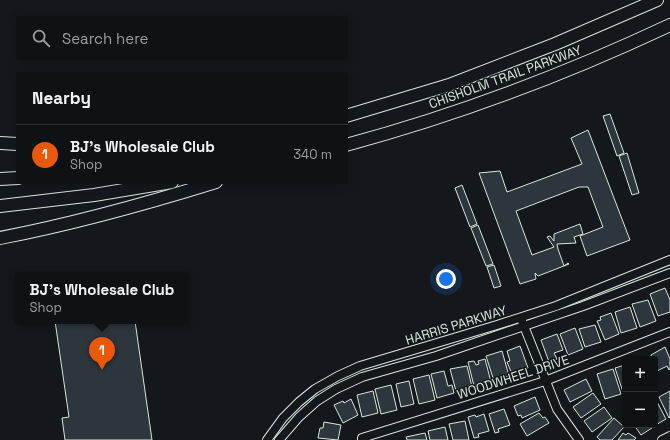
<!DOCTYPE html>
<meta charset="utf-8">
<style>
body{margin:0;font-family:"Space Grotesk",sans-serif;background:#181b1e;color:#f1f3f6}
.controls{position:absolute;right:12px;bottom:12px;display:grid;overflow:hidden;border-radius:4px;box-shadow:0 2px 10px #0003}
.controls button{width:36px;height:36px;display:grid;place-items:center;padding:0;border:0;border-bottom:1px solid #2f3234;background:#0f1215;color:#f1f3f6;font:20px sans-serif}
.you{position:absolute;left:446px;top:279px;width:14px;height:14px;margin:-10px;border:3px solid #fff;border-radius:50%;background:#1a73e8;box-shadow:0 0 0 6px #1a73e833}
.badge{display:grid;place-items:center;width:26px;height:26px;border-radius:50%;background:#ea580c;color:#fff;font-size:13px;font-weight:700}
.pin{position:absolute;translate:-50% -33px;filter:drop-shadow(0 1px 2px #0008)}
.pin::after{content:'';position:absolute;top:21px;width:14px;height:12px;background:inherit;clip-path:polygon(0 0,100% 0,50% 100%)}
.popup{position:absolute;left:15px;top:272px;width:174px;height:52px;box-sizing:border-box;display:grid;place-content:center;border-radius:4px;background:#0f1215;filter:drop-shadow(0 1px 3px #0005);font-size:13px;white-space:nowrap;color:#9b9ea0}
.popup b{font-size:15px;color:#f1f3f6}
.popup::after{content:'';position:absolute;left:50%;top:100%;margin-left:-8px;border:8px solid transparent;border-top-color:#0f1215}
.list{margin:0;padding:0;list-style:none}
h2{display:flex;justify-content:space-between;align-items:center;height:52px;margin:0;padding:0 16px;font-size:17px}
h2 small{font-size:13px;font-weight:400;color:#9b9ea0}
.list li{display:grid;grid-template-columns:26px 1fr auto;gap:12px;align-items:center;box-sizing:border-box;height:60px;padding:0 16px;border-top:1px solid #2f3234}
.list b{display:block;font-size:15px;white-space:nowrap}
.list p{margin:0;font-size:13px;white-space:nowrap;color:#9b9ea0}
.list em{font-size:13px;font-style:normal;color:#9b9ea0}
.icon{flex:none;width:22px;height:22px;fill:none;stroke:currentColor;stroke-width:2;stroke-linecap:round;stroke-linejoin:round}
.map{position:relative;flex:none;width:670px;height:440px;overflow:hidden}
.search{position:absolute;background:#0f1215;box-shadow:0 2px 10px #0003;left:16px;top:16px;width:332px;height:44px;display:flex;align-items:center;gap:10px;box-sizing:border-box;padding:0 14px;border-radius:4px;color:#9b9ea0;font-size:15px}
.panel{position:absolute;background:#0f1215;box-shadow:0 2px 10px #0003;left:16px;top:72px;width:332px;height:112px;border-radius:4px}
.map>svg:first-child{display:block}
.building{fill:#2c363c;stroke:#d8e6dc}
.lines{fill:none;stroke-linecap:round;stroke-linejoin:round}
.minor-casing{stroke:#d8e6dc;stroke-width:10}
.highway-casing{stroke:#d8e6dc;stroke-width:14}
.minor{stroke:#14181c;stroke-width:8}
.highway{stroke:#14181c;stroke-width:12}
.labels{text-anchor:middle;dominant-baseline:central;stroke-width:3;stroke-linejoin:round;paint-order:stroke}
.street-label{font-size:13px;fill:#d8e6dc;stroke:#14181c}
</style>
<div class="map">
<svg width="670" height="440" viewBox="0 0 670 440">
<rect width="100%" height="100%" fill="#14181c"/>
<g class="building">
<path d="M610,114L624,153L617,156L603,116Z"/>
<path d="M588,130L630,240L587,256L580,236L603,227L588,187H579L516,211L532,255L554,247L547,237L550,236L554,241V234L580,224L583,234L574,237L576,243L557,244L558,249L564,266L568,263L569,264L538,276L535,273L536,279L520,284L479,173L500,171L507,192L582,164L571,138Z"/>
<path d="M627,153L639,193L632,195L619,156Z"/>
<path d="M462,185L477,224L470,227L455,188Z"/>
<path d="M478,225L493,264L486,266L471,228Z"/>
<path d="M494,265L501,286L494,288L487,267Z"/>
<path d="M665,288L670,300V312L658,316L650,294Z"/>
<path d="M648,300L656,321L640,327L632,304Z"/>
<path d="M630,307L637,328L621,333L615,312Z"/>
<path d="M611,313L619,334L605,340L597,321L601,320L600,317Z"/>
<path d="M55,321H104L105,322L135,321L152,440H65L62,418L69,417Z"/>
<path d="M595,325L601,342L585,347L579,329Z"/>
<path d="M575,328L583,349L568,355L560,334Z"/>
<path d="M557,334L563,350L554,353L557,359L549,362L541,340Z"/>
<path d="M520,346L528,368L512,374L507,362L510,361L507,351Z"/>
<path d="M665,347L670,359V369L669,370L667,366L657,371L655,366V359H652L651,355Z"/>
<path d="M502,351L509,376L494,381L486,356Z"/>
<path d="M485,359L491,382L474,386L468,362L474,361L476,365L479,364L478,361Z"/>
<path d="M625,365V391L623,392L615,368Z"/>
<path d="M467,366L472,387L456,391L450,369Z"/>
<path d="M613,369L621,394L605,399L597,374Z"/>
<path d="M444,371L448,386L452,385L454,393L437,398L431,374Z"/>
<path d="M429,375L435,400L419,404L413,379Z"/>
<path d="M586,379L592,391L570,402L564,390Z"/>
<path d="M409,381L414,404L401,407L396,384Z"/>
<path d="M391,385L397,410L381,414L375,389Z"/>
<path d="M373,391L378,413L362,417L357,395Z"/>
<path d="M670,391V417L669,418L659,397Z"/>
<path d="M593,393L601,404L581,418L573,407Z"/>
<path d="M535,397L540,410L522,418L521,415L518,416L514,406Z"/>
<path d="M655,398L666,419L654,426L655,425Z"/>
<path d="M351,399L358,415L343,423L334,405L343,401L344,403Z"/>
<path d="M604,407L612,418L592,432L584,421Z"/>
<path d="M504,409L510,425L498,429L499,432L495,433L489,414Z"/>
<path d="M539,413L543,418L545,417L549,423L527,436L520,424Z"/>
<path d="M484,414L489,431L478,434L479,437L474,438L468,417L475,415L476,417Z"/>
<path d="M614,418L624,427L612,440H600L597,437Z"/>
<path d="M465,421L469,440H453L449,424Z"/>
<path d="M324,422L341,425L338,440L318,438L320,428H323Z"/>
<path d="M634,425H650L652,428L641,435Z"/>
<path d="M445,427L448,440H430L428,431Z"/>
<path d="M425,433L427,440H407L406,437Z"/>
<path d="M623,433L626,435L628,433L636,438L634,440H618Z"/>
</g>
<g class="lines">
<g class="minor-casing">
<g id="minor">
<path d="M522,321L557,409L579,440"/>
<path d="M267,440L283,418L299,402L315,389L338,376L360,366L497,325L556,306L670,260"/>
<path d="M279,440L299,417L317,401L336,389L362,377L436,356L583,306L670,273"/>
<path d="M362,440V438L545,381L670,332"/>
<path d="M662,440L670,436"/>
</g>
</g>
<g class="highway-casing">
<g id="highway">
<path d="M346,116L449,85L555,44L657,0"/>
<path d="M0,143L18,144"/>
<path d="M346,145C457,115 566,74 670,25"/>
<path d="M0,179L18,178"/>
<path d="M0,206L94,195L172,182"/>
<path d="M0,238C73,224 145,204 216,182"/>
</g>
</g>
<use href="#minor" class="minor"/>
<use href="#highway" class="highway"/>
</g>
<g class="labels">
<g class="street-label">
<text transform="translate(505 77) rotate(-20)">CHISHOLM TRAIL PARKWAY</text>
<text transform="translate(456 325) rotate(-17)">HARRIS PARKWAY</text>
<text transform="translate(513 377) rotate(-18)">WOODWHEEL DRIVE</text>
</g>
</g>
</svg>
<div class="controls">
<button>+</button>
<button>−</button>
</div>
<div class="you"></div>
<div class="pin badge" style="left:102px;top:370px">1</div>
<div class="popup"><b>BJ's Wholesale Club</b>Shop</div>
<div class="search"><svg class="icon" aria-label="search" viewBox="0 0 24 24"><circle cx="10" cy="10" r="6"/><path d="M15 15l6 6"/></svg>Search here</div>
<section class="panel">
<h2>Nearby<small></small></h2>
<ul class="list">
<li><span class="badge">1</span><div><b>BJ's Wholesale Club</b><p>Shop</p></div><em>340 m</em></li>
</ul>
</section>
</div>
